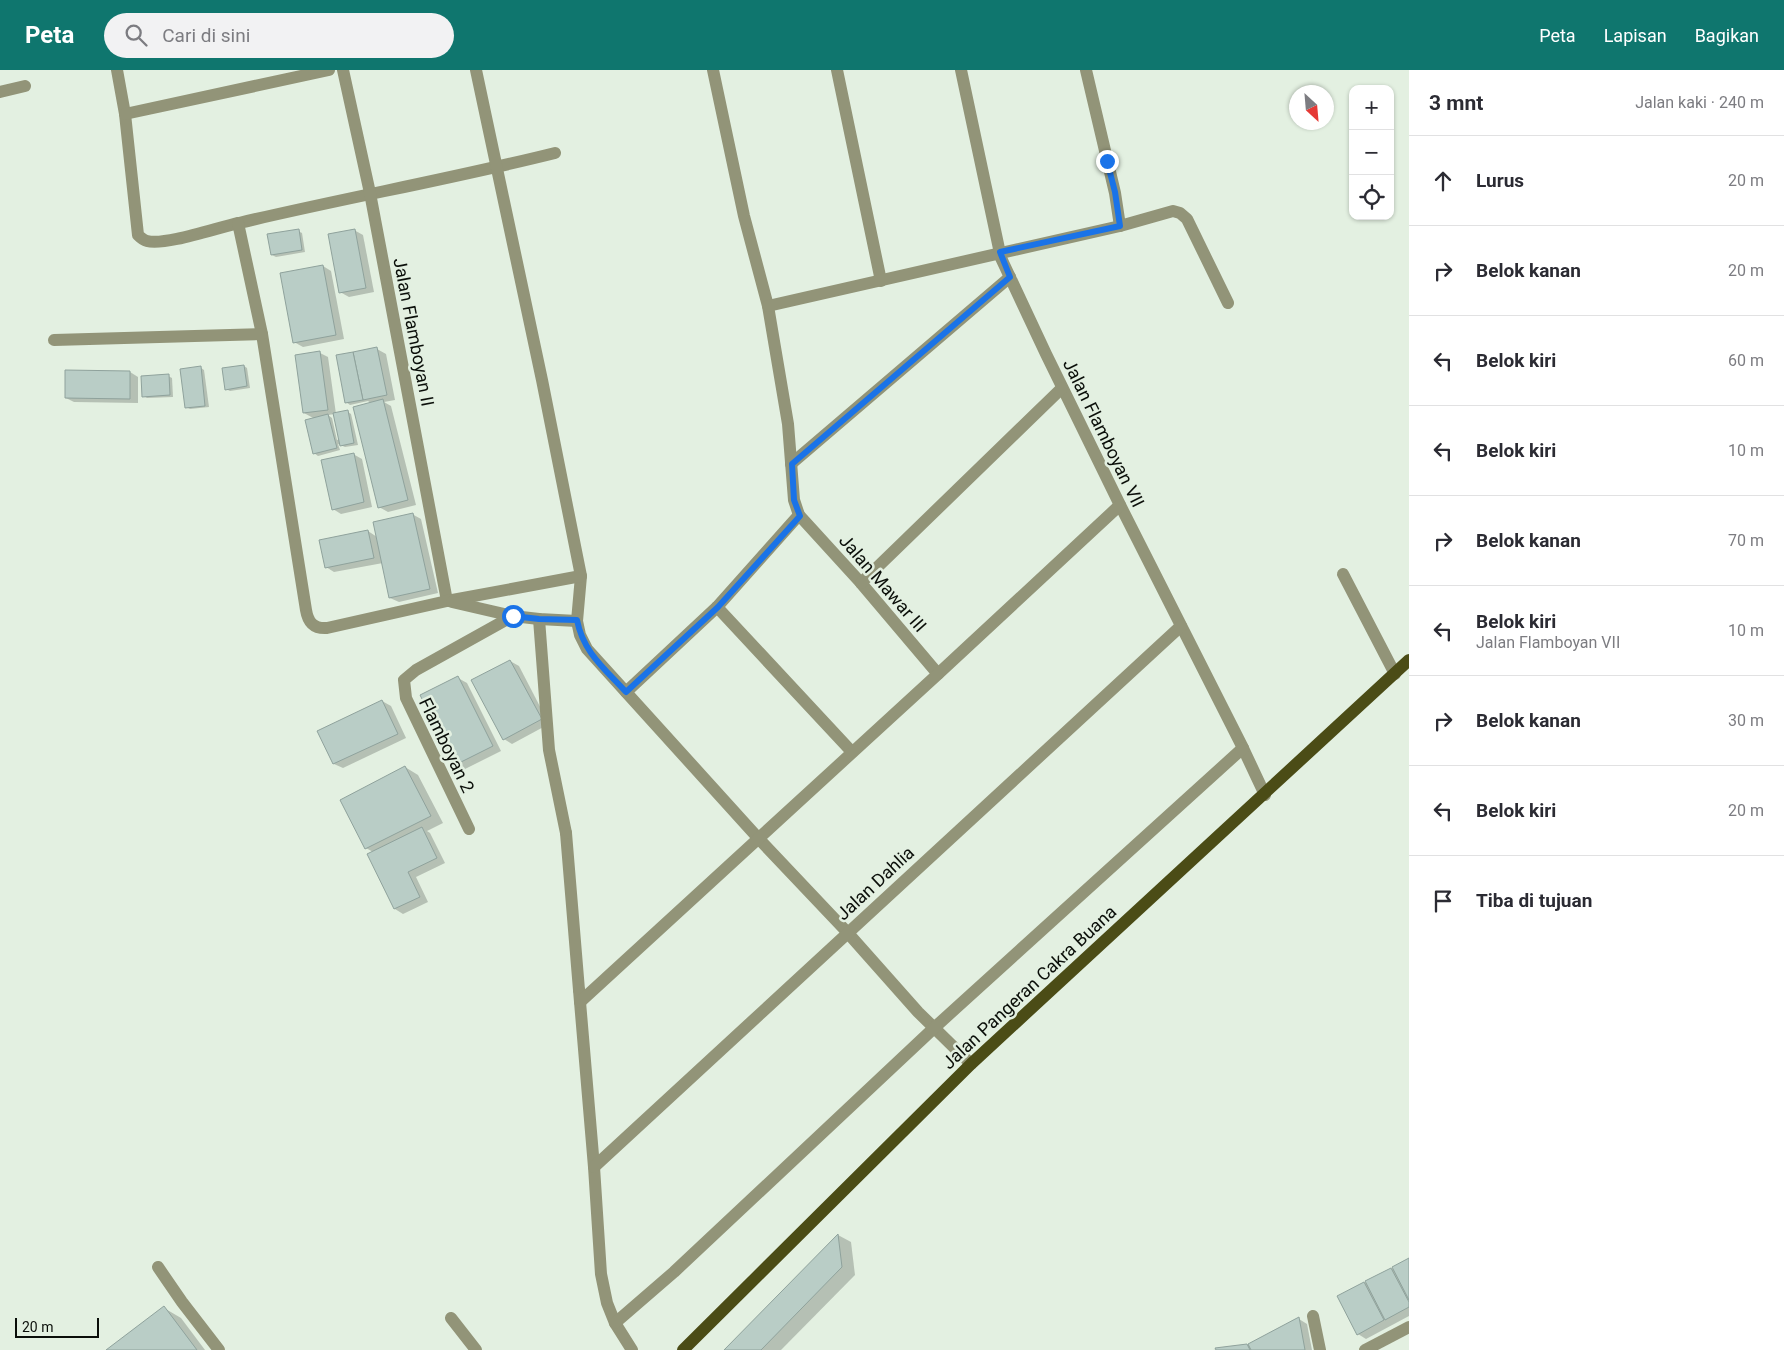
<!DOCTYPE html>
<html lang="id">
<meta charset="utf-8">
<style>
body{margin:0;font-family:Roboto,sans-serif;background:#f2f2f3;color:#2b2b33}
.controls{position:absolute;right:15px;top:15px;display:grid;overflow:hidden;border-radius:10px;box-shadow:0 1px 4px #0004}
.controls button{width:45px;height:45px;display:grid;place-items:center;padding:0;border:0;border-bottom:1px solid #e1e1e2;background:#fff;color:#2b2b33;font:25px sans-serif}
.compass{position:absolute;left:1289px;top:15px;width:45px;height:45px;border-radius:50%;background:#fff;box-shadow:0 1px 4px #0004;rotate:154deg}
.scale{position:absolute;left:15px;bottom:12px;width:84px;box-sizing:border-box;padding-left:5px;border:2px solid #0a0e09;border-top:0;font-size:14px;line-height:18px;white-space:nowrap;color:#0a0e09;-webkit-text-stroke:4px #e3f0e1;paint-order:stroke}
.stop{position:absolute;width:15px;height:15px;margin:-11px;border:4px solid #1a73e8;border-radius:50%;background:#fff}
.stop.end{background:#1a73e8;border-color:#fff;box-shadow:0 1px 5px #0008}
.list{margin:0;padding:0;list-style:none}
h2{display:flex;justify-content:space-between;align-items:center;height:65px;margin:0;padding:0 20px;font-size:21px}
h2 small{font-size:16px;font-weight:400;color:#7c7c81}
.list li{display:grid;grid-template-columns:32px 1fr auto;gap:15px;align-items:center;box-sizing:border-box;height:90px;padding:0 20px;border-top:1px solid #e1e1e2}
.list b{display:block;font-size:19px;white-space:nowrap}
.list p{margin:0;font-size:16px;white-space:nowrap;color:#7c7c81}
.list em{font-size:16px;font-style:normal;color:#7c7c81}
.icon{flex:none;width:28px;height:28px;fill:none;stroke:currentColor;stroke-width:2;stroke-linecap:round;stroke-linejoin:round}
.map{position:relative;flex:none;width:1409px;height:1280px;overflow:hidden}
header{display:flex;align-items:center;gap:30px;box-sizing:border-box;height:70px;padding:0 25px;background:#0f766e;color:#fff}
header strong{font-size:24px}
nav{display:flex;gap:28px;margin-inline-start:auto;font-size:18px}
.search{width:350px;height:45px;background:#f2f2f3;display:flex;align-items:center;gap:12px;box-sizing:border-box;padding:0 18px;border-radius:28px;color:#7c7c81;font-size:19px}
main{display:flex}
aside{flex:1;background:#fff}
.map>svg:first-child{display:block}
.shadow{fill:#0003;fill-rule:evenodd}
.building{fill:#b9cdc6;stroke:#8fa29c}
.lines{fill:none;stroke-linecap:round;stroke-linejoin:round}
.service{stroke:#929478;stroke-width:12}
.minor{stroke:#929478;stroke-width:12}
.primary{stroke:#4b4c16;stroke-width:12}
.route{stroke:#1a73e8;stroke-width:6}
.labels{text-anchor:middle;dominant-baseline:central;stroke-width:5;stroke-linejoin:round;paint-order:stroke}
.street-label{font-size:18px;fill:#0a0e09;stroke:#e3f0e1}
</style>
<header>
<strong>Peta</strong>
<div class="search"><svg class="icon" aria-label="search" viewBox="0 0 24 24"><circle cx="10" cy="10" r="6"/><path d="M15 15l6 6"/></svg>Cari di sini</div>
<nav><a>Peta</a><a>Lapisan</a><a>Bagikan</a></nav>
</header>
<main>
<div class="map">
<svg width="1409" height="1280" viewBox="0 0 1409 1280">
<rect width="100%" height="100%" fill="#e3f0e1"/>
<g class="shadow">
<path d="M354,160L363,165L374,222L349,227L340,222Z"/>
<path d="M298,161L302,163L305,182L276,187L272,185Z"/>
<path d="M323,196L331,201L344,269L303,277L294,272Z"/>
<path d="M377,279L386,284L395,330L384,332L391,336L416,435L388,442L379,437L372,334L368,331L350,335L346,332Z"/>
<path d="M320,283L328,287L336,344L348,342L351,344L358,375L345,377L338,374L340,380L318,386L314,383L315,349L304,343ZM335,344L340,369L337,370L332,348L328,345Z"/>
<path d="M244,296L247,298L250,318L230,321L226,319Z"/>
<path d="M201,298L204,300L209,337L190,339L186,337Z"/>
<path d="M130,302L138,307V333L74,332L66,328Z"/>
<path d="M168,306L172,308L173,327L147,328L144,326Z"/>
<path d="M353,384L362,389L372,437L341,444L333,439Z"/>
<path d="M412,444L421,449L438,523L399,532L390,528L383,493L334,502L326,497L368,461L377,467Z"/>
<path d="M510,591L519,596L549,654L512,674L504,669Z"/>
<path d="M458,608L467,613L501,681L465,699L456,695L422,626Z"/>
<path d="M382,631L391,636L406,668L343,698L334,694L319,662Z"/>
<path d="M405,697L418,705L443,753L427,761L430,763L445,793L416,807L428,832L403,844L395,839L368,784L373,782L366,778Z"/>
<path d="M838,1165L851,1172L855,1205L781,1280H725Z"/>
<path d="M1409,1190V1246L1366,1269L1358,1264L1338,1227Z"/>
<path d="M164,1238L181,1248L205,1280H108Z"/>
<path d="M1299,1249L1307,1254L1312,1280H1213L1248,1275Z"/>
</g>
<g class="building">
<path d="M299,159L302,180L271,185L267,164Z"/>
<path d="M355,159L366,218L339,223L328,164Z"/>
<path d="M323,195L336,265L293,273L280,203Z"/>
<path d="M377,277L387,325L363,330L353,282Z"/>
<path d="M320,281L328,340L303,343L295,285Z"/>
<path d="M353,282L363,330L345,333L336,285Z"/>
<path d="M244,295L247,316L225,320L222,298Z"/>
<path d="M201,296L205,336L185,338L180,299Z"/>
<path d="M65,300L130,301V329L65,328Z"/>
<path d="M169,304L170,325L142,327L141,306Z"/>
<path d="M383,329L408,430L378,438L353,337Z"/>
<path d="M348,340L354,373L340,376L333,343Z"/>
<path d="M328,344L337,378L313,384L305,350Z"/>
<path d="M354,383L364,432L332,440L321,390Z"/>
<path d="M413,443L430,519L389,528L373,452Z"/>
<path d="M368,460L374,488L325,498L319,470Z"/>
<path d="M510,590L542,649L503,670L471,610Z"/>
<path d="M458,606L493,676L455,695L420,625Z"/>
<path d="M382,630L398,664L333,694L317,661Z"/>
<path d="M405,696L431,746L365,779L340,730Z"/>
<path d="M422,757L437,788L408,802L420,827L394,839L367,784Z"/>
<path d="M838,1164L842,1197L761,1280H724Z"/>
<path d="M1409,1188V1230L1392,1197Z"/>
<path d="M1391,1198L1409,1232V1237L1385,1250L1365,1211Z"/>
<path d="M1364,1212L1384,1250L1357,1265L1337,1226Z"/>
<path d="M164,1236L197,1280H106Z"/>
<path d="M1299,1247L1305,1280H1251L1248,1274Z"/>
<path d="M1247,1274L1250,1280H1216L1215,1278Z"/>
</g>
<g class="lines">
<g class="service">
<path d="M566,763L579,920"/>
<path d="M158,1197L182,1232L219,1280"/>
<path d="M451,1248L476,1280"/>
</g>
<g class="minor">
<path d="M117,0L125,44L138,165C140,167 143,170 147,171C165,176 219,157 239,153C344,128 451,109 555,83"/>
<path d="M343,0L370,123L447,531"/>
<path d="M476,0L542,310L581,506L577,551L580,565L587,579L759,769L847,862L918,942L971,994"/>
<path d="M713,0L744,146L768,236L788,354L794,430L799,445L861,513L938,604"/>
<path d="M837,0L881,211"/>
<path d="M961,0L1001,188L1046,284L1120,435L1242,676L1265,725"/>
<path d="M1086,0L1115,123L1120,156"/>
<path d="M0,22L25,16"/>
<path d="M125,44L329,0"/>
<path d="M238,153L262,264L306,540C308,552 313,559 327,558L447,531L581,506"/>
<path d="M768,236L1120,156L1173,141L1180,143L1187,149L1228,233"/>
<path d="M54,270L262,264"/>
<path d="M791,394L1010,207"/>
<path d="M1343,504L1395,604"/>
<path d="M861,513L1062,318"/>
<path d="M452,532L513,546L539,549L577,551"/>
<path d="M717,537L852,682"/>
<path d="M539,549L549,680L566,763"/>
<path d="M626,622L717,537L799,445"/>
<path d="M469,759L406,628L404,610L416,600L513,546"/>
<path d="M579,920L594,1097L601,1204L607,1233L615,1253L632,1280"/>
<path d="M580,932L938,604L1120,435"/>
<path d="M594,1097L1181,556"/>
<path d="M1313,1246L1320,1280"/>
<path d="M615,1253L674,1202L934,958L1243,678"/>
<path d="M1365,1280L1409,1257"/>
</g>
<path class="primary" d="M683,1280L971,994L1409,590"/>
</g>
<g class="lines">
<path class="route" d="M513,546L539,549L577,550C583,582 605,599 626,622L718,537L800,446L794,430L792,394L1010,207L1000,182L1120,156L1115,122L1107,91"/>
</g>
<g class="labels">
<g class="street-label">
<text transform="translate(414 262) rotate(79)">Jalan Flamboyan II</text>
<text transform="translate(1104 363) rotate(64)">Jalan Flamboyan VII</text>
<text transform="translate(883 513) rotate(49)">Jalan Mawar III</text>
<text transform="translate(447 675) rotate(64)">Flamboyan 2</text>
<text transform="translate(875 813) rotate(-43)">Jalan Dahlia</text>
<text transform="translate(1029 917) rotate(-43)">Jalan Pangeran Cakra Buana</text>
</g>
</g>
</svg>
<div class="controls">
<button>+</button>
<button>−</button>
<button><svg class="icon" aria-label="locate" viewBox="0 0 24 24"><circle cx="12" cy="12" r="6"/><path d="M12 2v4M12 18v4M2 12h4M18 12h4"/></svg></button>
</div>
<svg class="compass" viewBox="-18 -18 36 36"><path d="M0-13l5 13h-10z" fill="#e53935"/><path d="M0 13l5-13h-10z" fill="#7c7c81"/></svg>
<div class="scale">20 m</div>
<div class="stop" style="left:513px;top:546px"></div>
<div class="stop end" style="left:1107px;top:91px"></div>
</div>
<aside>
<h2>3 mnt<small>Jalan kaki · 240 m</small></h2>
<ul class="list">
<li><svg class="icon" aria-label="ahead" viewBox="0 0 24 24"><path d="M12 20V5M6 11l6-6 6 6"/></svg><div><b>Lurus</b></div><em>20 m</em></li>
<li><svg class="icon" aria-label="right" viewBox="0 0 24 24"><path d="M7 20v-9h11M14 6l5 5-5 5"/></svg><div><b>Belok kanan</b></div><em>20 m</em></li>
<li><svg class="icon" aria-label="left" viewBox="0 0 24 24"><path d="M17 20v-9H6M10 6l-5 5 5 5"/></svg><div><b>Belok kiri</b></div><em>60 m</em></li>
<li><svg class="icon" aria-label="left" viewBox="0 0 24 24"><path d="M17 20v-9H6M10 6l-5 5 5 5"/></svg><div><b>Belok kiri</b></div><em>10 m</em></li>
<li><svg class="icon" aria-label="right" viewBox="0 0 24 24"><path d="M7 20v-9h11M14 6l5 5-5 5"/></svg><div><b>Belok kanan</b></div><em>70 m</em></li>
<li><svg class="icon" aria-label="left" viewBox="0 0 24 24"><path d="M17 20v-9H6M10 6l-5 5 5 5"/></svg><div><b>Belok kiri</b><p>Jalan Flamboyan VII</p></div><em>10 m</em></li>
<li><svg class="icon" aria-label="right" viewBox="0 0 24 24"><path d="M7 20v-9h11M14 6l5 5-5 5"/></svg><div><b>Belok kanan</b></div><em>30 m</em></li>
<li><svg class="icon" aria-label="left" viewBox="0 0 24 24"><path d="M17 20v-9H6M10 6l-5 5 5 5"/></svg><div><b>Belok kiri</b></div><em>20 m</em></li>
<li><svg class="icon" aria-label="arrive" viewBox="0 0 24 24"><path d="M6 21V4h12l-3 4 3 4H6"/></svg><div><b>Tiba di tujuan</b></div></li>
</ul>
</aside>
</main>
